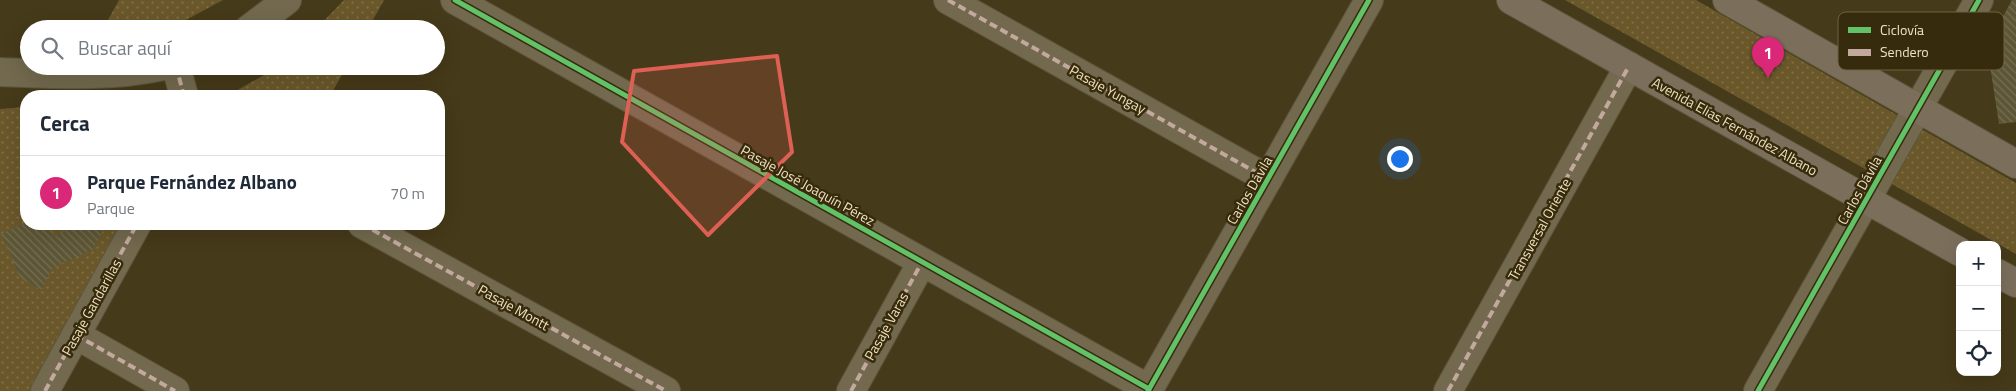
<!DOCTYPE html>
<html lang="es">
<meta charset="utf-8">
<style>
body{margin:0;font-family:"Titillium Web",sans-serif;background:#f6f6f7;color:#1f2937}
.controls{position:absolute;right:15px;bottom:15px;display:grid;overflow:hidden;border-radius:10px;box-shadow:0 5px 20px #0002}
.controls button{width:45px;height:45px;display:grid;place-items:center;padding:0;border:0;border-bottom:1px solid #e0e1e3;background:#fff;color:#1f2937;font:25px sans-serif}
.you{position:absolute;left:1399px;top:158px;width:18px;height:18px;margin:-12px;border:4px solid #fff;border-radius:50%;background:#1a73e8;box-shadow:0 0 0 8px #1a73e833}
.badge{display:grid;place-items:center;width:32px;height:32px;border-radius:50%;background:#db2777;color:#fff;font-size:16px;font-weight:700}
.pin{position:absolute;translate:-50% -41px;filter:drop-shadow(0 1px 2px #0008)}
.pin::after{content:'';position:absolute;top:26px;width:18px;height:15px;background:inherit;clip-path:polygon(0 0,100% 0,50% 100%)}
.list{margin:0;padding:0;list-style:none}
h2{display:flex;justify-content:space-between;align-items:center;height:65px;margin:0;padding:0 20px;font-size:21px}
h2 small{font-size:16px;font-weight:400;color:#747a83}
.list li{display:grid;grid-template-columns:32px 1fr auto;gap:15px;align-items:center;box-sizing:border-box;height:75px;padding:0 20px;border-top:1px solid #e0e1e3}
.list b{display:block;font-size:19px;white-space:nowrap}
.list p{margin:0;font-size:16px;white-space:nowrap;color:#747a83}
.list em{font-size:16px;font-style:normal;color:#747a83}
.icon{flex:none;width:28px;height:28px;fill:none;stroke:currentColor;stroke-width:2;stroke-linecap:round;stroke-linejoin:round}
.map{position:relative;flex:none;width:2016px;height:391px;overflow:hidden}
.search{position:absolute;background:#fff;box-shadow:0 5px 20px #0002;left:20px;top:20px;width:425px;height:55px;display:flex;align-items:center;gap:12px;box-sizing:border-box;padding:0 18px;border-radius:28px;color:#747a83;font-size:19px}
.panel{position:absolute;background:#fff;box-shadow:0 5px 20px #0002;left:20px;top:90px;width:425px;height:140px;border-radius:20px}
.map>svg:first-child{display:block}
.park{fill:url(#park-dots)}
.building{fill:url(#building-back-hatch)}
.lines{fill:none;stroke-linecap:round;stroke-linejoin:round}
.minor-casing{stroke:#5d553c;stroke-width:30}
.major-casing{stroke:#5d553c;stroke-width:30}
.minor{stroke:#72694e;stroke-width:28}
.major{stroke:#7b6f5c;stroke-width:28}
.quiet{stroke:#c3a89e;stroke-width:4;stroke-dasharray:8 4;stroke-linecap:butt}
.cycleway-casing{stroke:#372b0d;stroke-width:8}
.cycleway{stroke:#61c268;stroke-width:5}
.marked{fill:#de6055;fill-opacity:0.2;stroke:#de6055;stroke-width:4;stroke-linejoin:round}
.labels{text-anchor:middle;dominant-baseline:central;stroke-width:5;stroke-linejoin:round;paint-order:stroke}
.street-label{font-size:14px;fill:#f0e1be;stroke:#372b0d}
.key{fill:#372b0d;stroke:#6e6242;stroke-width:1}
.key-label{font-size:14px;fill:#f0e1be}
</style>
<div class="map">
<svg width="2016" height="391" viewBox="0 0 2016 391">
<defs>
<pattern id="park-dots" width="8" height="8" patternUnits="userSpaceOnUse" patternTransform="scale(1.25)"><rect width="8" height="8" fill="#6a582b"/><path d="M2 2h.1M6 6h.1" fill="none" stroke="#807048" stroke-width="1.8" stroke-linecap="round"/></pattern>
<pattern id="building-back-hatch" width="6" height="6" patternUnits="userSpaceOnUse" patternTransform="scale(1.25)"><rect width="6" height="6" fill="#5d5636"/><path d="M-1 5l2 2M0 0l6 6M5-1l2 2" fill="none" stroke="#756e51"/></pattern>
</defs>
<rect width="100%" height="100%" fill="#453a19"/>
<g class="park">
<path d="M119,0H223L171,28L103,29Z"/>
<path d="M344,0H384L368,29H316Z"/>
<path d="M1565,0H1696L2016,183V254Z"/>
<path d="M280,66H347L330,96H227Z"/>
<path d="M26,107V224H125L33,391H0V109Z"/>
</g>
<g class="building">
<path d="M2012,0H2016V122L1999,124L1987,46Z"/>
<path d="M23,224H49L54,236L82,224H107L92,250L53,267L41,290L20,278L1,234Z"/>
</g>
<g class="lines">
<g class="minor-casing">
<g id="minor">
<path d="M455,0L1149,389"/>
<path d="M948,0L1268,179"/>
<path d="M249,29L287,0"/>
<path d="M176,66L184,96"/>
<path d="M0,72C55,74 109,78 163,66"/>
<path d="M362,224L666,391"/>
<path d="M76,335L175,391"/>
<path d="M45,391L137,224"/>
<path d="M851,391L922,262"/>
<path d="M1148,391L1369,0"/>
<path d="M1448,391L1629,66"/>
<path d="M1758,391L1979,0"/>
</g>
</g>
<g class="major-casing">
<g id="major">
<path d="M1511,0L1960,252"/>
<path d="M1727,0L2016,164"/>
<path d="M1997,273L2016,283"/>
</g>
</g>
<use href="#minor" class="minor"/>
<use href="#major" class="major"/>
<g class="quiet">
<path d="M948,0L1268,179"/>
<path d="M176,66L184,96"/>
<path d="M362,224L666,391"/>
<path d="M76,335L175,391"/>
<path d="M45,391L137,224"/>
<path d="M851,391L922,262"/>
<path d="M1448,391L1629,66"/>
</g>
<g class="cycleway-casing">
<g id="cycleway">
<path d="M455,0L1149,389"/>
<path d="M1148,391L1369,0"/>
<path d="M1758,391L1979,0"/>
</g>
</g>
<use href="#cycleway" class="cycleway"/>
</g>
<path class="marked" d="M777,56L792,152L708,235L622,142L634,71Z"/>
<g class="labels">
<g class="street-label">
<text transform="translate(1108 89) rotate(29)">Pasaje Yungay</text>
<text transform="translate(1735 126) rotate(29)">Avenida Elías Fernández Albano</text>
<text transform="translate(808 185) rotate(29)">Pasaje José Joaquín Pérez</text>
<text transform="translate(1249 190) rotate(-60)">Carlos Dávila</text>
<text transform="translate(1859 190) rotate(-61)">Carlos Dávila</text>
<text transform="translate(1539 229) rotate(-61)">Transversal Oriente</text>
<text transform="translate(91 307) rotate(-61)">Pasaje Gandarillas</text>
<text transform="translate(514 307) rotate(29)">Pasaje Montt</text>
<text transform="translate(886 326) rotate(-61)">Pasaje Varas</text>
</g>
</g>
<rect x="1838" y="12" width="166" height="58" rx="8" class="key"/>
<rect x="1848" y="27" width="23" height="6" fill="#61c268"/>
<rect x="1848" y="49" width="23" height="7" fill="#c3a89e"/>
<g class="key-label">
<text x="1880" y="35">Ciclovía</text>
<text x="1880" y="57">Sendero</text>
</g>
</svg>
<div class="controls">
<button>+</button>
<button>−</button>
<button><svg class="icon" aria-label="locate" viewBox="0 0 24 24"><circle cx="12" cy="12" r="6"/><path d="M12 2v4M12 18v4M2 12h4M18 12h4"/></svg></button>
</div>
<div class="you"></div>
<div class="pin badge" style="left:1768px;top:78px">1</div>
<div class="search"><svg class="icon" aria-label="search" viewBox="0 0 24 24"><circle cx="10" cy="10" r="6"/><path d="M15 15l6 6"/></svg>Buscar aquí</div>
<section class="panel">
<h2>Cerca<small></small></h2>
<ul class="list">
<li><span class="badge">1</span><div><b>Parque Fernández Albano</b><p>Parque</p></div><em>70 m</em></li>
</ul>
</section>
</div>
